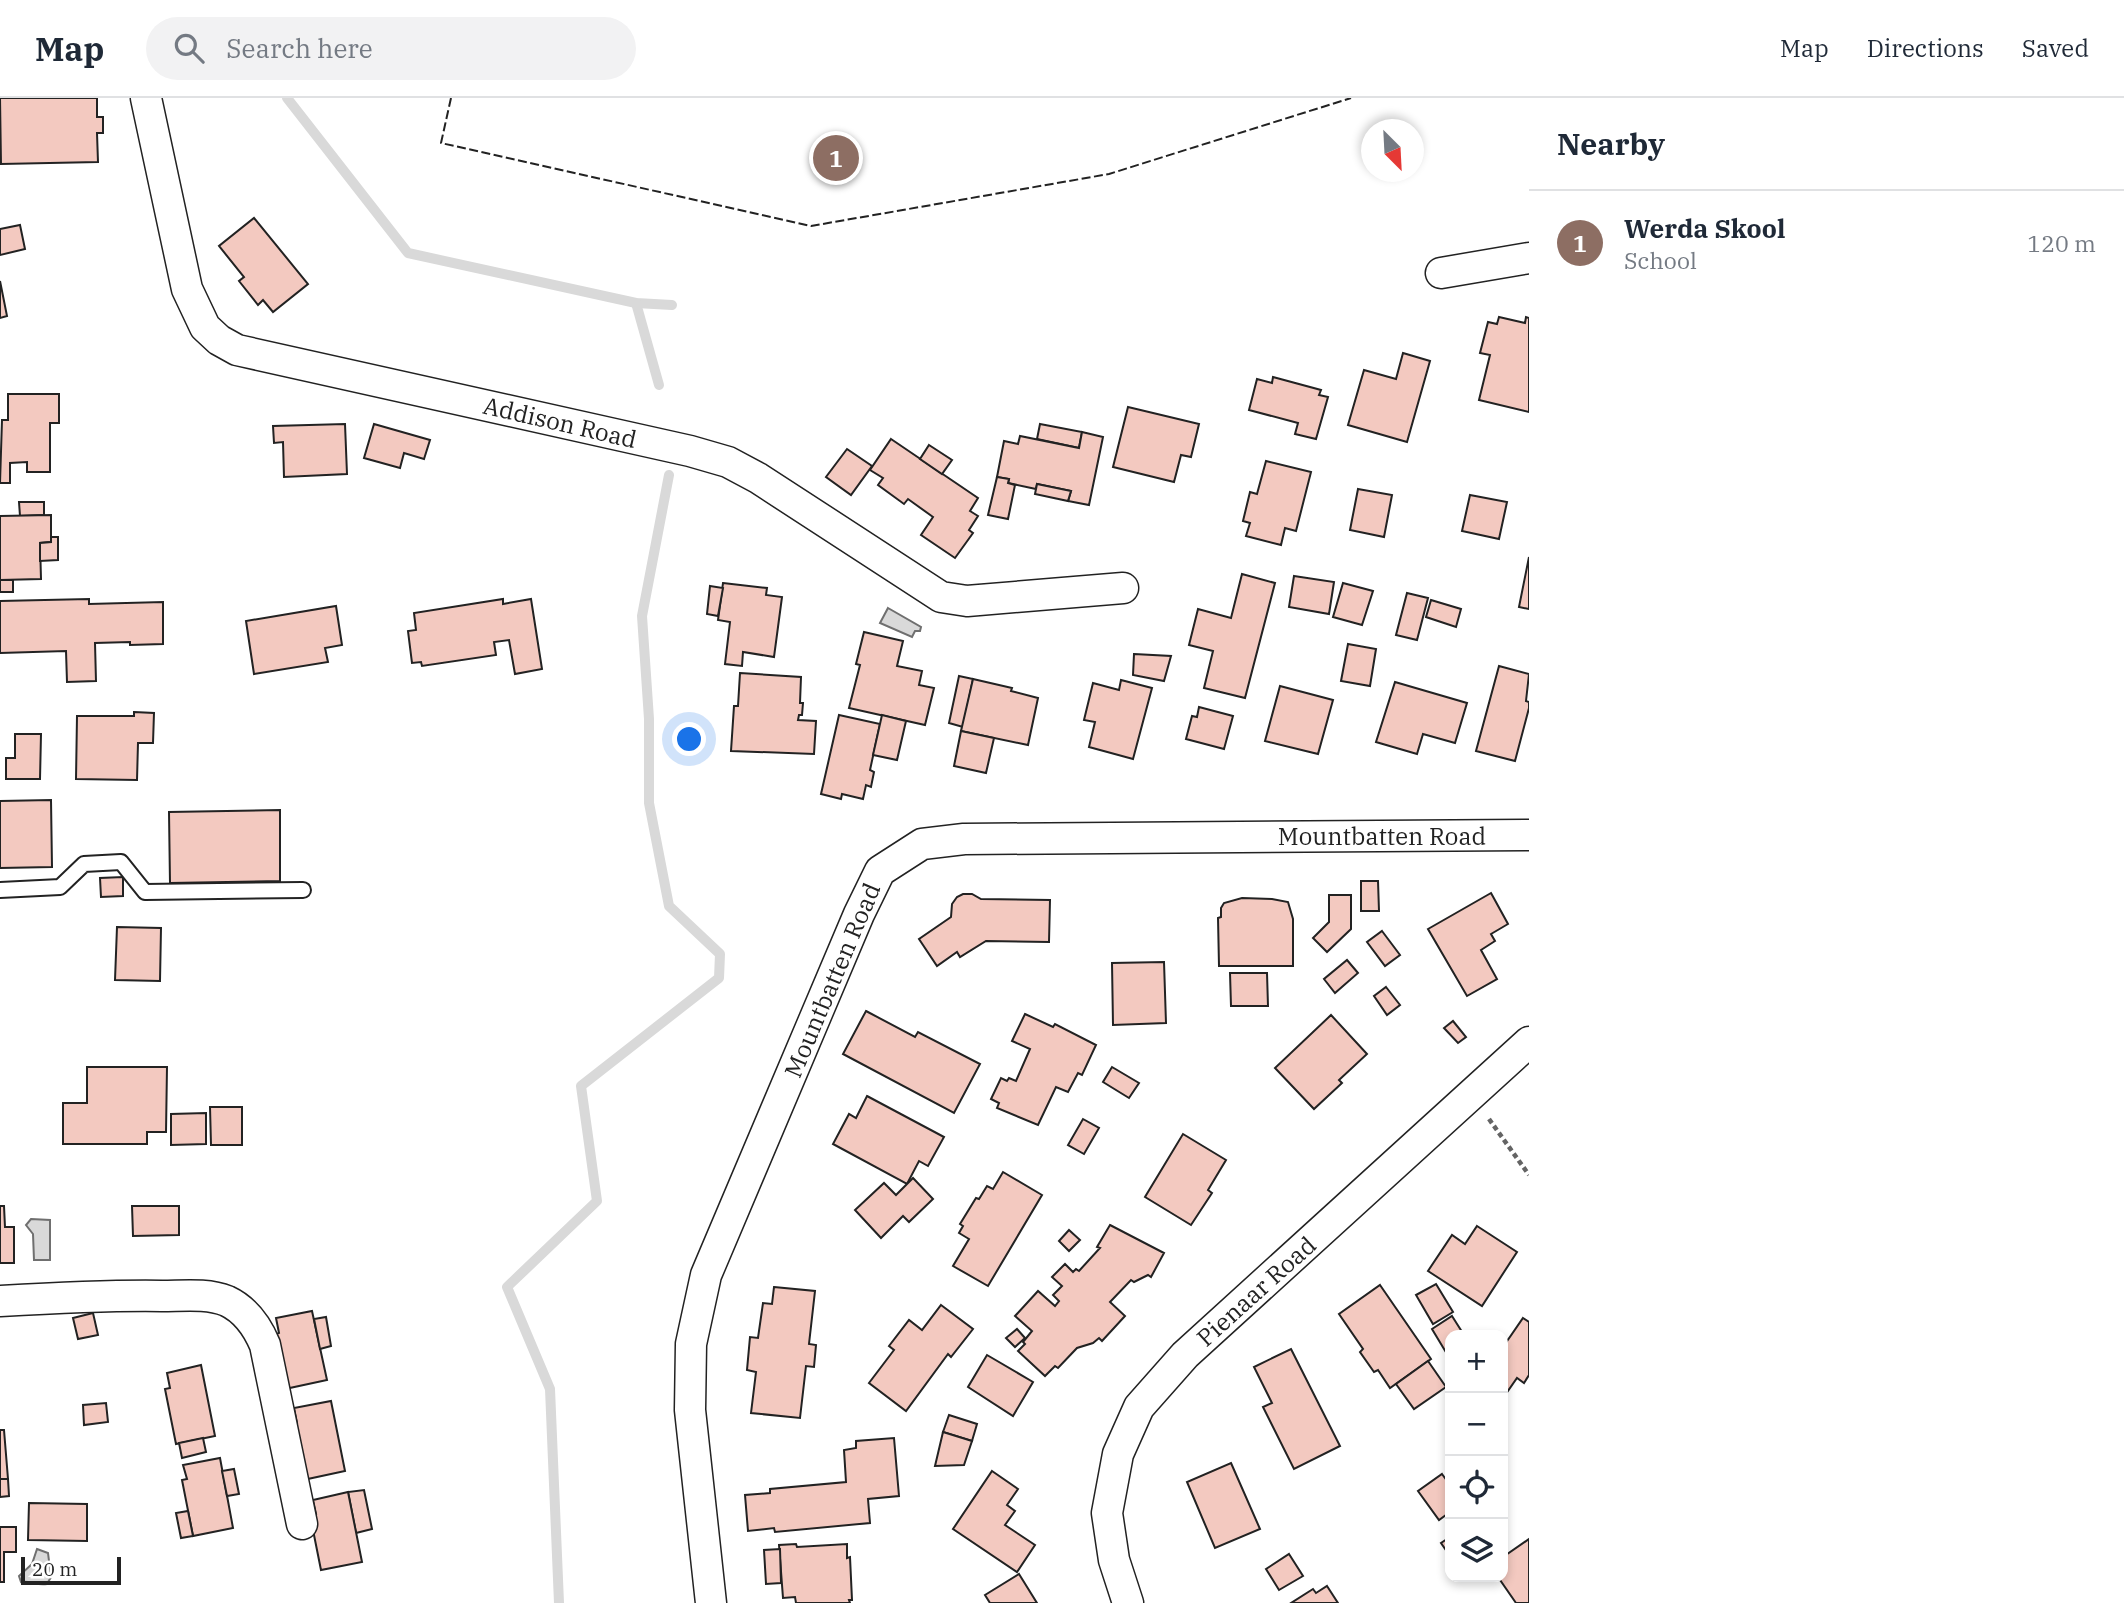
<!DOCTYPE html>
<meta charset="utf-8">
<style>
body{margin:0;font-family:"IBM Plex Serif",serif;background:#f2f2f3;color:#1f2937}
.controls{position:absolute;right:21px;bottom:21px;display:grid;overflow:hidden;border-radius:14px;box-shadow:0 4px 10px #0003}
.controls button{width:63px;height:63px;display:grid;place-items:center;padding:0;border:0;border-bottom:2px solid #e0e1e3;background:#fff;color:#1f2937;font:35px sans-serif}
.compass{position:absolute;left:1361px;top:21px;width:63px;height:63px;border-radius:50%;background:#fff;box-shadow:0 4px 10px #0003;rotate:156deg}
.scale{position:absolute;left:21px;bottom:18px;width:100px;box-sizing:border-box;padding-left:7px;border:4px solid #222;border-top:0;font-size:19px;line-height:24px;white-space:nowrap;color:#222;-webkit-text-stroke:5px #fff;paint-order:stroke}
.you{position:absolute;left:690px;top:642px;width:24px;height:24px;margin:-18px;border:5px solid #fff;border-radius:50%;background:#1a73e8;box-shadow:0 0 0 10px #1a73e833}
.badge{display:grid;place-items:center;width:46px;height:46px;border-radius:50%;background:#111827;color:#fff;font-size:23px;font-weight:700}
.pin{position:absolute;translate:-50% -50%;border:4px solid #fff;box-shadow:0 2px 7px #0006}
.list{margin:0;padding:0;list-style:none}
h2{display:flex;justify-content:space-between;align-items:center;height:91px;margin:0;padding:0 28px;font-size:30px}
h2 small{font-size:23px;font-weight:400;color:#747a83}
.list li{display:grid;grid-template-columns:46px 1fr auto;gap:21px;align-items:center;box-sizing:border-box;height:105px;padding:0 28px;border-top:2px solid #e0e1e3}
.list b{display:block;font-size:26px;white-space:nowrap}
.list p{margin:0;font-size:23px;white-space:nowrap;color:#747a83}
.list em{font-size:23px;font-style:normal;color:#747a83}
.icon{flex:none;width:38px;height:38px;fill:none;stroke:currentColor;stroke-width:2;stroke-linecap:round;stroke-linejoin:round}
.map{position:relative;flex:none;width:1529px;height:1505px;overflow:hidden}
header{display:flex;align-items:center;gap:42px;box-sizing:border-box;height:98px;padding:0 35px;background:#fff;border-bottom:2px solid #e0e1e3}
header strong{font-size:33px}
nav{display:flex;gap:38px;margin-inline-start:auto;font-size:24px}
.search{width:490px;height:63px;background:#f2f2f3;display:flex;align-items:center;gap:18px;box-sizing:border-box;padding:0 24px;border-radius:38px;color:#747a83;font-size:26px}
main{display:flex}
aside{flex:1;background:#fff}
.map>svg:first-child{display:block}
.water{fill:#d9d9d9;stroke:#6f6f6f;stroke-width:2}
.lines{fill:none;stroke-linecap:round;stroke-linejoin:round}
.stream{stroke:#d9d9d9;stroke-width:10}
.building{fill:#f3c9c0;stroke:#222;stroke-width:2}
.service-casing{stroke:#222;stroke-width:18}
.minor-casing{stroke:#222;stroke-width:33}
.path{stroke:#646464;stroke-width:4.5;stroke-dasharray:5 3.5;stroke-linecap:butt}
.service{stroke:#fff;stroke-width:14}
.minor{stroke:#fff;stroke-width:30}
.fence{stroke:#222;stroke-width:2;stroke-dasharray:9 3.5;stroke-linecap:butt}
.labels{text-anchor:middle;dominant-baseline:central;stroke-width:5;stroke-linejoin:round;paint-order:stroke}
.street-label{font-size:24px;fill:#222;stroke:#fff}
</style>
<header>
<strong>Map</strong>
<div class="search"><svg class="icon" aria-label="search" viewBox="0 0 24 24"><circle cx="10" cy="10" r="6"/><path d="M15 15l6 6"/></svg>Search here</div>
<nav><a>Map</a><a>Directions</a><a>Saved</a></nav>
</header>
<main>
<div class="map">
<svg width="1529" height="1505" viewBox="0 0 1529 1505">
<rect width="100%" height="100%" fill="#fff"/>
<g class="water">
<path d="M888,510L921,529L920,533H915L912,539L880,525Z"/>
<path d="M31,1121L50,1122V1162H34L33,1136L26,1127Z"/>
<path d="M37,1451L48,1455L51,1479L47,1486C36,1488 30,1482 21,1484L19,1478L32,1466Z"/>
</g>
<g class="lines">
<g class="stream">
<path d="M287,0L408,155L636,205L672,207"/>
<path d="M636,205L659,287"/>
<path d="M559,1505L550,1291L507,1189L597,1103L581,988L719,880L720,856L669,808L649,705V621L642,518L669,377"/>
</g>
</g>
<g class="building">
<path d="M0,0H97V19H103V35H97L98,64L1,66Z"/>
<path d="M254,120L308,186L273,214L263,202L258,207L239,183L244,179L219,148Z"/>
<path d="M20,127L25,151L0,157V131Z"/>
<path d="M0,183L7,218L0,220Z"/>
<path d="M1499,219L1525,225L1526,219L1529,220V314L1479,302L1490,257L1480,255L1488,224L1497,226Z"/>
<path d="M1403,255L1430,263L1407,344L1348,327L1364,272L1396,281Z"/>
<path d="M1273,279L1321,292L1319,297L1328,299L1316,341L1295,336L1298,325L1249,312L1257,281L1272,285Z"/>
<path d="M8,296H59V325H50V374H27V364L10,365V385H0L2,322H8Z"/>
<path d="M1128,309L1199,326L1191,359L1181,357L1174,384L1113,369Z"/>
<path d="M345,326L347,376L284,379L283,344L274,345L273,328Z"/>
<path d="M374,326L430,342L424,361L404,355L400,370L364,360Z"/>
<path d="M1040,326L1082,334L1079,350L1037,341Z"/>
<path d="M1082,334L1103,339L1089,407L1068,403L1071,393L1037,386L1036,391L1008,385L1009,381L997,379L1004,343L1018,346L1020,338L1079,350Z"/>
<path d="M891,341L978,400L970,413L978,418L969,432L973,435L955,460L921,437L933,419L908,401L904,406L878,387L883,380L870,372Z"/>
<path d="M929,347L952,362L942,376L920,361Z"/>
<path d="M847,351L872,368L851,397L826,379Z"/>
<path d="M1266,363L1311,374L1296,433L1285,430L1281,447L1246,438L1250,425L1243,423L1250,394L1257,396Z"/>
<path d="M997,379L1009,381L1008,385L1015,387L1008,421L988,417Z"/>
<path d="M1037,386L1071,393L1068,403L1035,396Z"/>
<path d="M1358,391L1392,397L1384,439L1350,432Z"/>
<path d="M1470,397L1507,404L1499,441L1462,433Z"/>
<path d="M19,404H44V417L20,418Z"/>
<path d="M51,417V444L40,445L41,481L0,482V418Z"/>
<path d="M51,439H58V462L40,463V445L51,444Z"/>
<path d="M1529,459V511L1519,509Z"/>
<path d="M1242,476L1275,485L1245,600L1204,590L1213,553L1189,547L1198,511L1231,520Z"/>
<path d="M1294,478L1334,484L1329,516L1289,509Z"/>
<rect x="0" y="482" width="13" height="12"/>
<path d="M723,485L767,490L766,497L782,499L774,559L743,554L742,568L725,566L730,524L718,522Z"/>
<path d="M1343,485L1373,493L1362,527L1333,519Z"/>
<path d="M710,488L723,490L718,518L707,516Z"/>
<path d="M1407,495L1428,500L1417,542L1396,537Z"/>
<path d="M89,501V506L163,504V546L130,547V544L95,545L96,583L67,584L66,553L0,555V503Z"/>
<path d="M503,501V506L531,501L542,571L515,576L509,542L494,544L496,557L422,568L421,564L412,565L408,533L416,532L414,515Z"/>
<path d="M1431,502L1461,511L1456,529L1426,519Z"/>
<path d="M336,508L342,547L325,550L328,564L254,576L246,523Z"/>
<path d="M864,534L903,543L897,568L922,573L919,587L934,590L925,627L849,610L860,567L856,566Z"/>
<path d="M1348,546L1376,551L1370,588L1341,583Z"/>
<path d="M1134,556L1171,558L1164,583L1133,577Z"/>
<path d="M1499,568L1529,576L1526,603L1529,604V610L1515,663L1476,653Z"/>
<path d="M740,575L801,579L800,605H803L802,617H799L798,622L816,623L814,656L731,653L734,608H738Z"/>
<path d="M959,578L973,581L963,629L949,625Z"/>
<path d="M973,581L1012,590L1011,593L1038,600L1028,647L961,633Z"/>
<path d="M1121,582L1152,590L1133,661L1089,649L1095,624L1084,622L1093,585L1119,592Z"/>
<path d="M1395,584L1467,605L1455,645L1423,636L1417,656L1376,644Z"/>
<path d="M1280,588L1333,602L1318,656L1265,643Z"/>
<path d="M1199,609L1233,618L1224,651L1186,641L1192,618L1197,619Z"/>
<path d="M134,614L154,615L153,645H138L137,682L76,681L77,618H134Z"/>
<path d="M839,617L880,626L870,672L874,674L871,689L866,687L863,701L842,696L841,701L821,696Z"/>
<path d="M882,617L906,623L897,662L873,657Z"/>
<path d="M961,633L994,640L986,675L954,668Z"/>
<path d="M15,636H41L40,681H6V660H15Z"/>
<path d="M51,702L52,769L0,770V703Z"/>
<path d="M280,712V783L170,785L169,714Z"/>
<path d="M123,779V798L101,799L100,780Z"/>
<path d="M1361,783H1378L1379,813H1361Z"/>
<path d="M1491,795L1508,826L1491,836L1495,843L1481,852L1497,881L1467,898L1428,831Z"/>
<path d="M963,796H972L981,801L1050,802L1049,844L986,843L960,859L957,854L937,868L919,841L951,819L952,806L957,799Z"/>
<path d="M1329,797H1351V831L1327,854L1313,840L1329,824Z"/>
<path d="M1242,800L1272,801L1288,804L1293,821V868H1219L1218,820L1221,819V810L1224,805Z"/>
<path d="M117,829L161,830L160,883L115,882Z"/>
<path d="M1382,833L1400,857L1385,868L1367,844Z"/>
<path d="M1347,862L1358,875L1335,895L1324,881Z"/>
<path d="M1164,864L1166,925L1113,927L1112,865Z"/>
<path d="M1230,875H1267L1268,908H1231Z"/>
<path d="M1386,889L1400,907L1387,917L1374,898Z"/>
<path d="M866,913L915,939L918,934L980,966L954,1015L843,956Z"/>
<path d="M1025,916L1053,929L1055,926L1096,947L1082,977L1078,975L1068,994L1056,989L1038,1027L997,1010L999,1005L991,1001L1001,980L1007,983L1009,980L1016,983L1030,951L1012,943Z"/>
<path d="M1331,917L1367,956L1339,982L1342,985L1314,1011L1275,970Z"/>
<path d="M1453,923L1466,939L1458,945L1444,930Z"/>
<path d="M87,969H167L166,1034H147V1046H63V1005H87Z"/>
<path d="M1112,969L1139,985L1129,1000L1103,984Z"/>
<path d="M867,998L944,1039L928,1068L919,1063L907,1086L833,1046L849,1016L856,1020Z"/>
<path d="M210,1009H242V1047H211Z"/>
<path d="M206,1015V1046L171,1047V1016Z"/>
<path d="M1083,1021L1099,1030L1084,1056L1068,1047Z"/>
<path d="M1183,1036L1226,1062L1208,1092L1212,1095L1191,1127L1145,1099Z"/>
<path d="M1003,1074L1042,1097L988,1188L953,1168L969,1141L959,1135L963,1128L960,1126L976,1100L979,1101L987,1088L993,1091Z"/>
<path d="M913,1080L933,1101L909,1124L903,1118L881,1140L855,1112L884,1085L896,1097Z"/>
<path d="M0,1108H4L5,1129H14V1165H0Z"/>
<path d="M132,1108H179V1137L133,1138Z"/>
<path d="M1110,1127L1164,1155L1151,1179L1148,1177L1134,1184L1131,1182L1110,1204L1125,1218L1102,1243L1099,1240L1093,1245L1077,1250L1058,1270L1055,1268L1045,1278L1018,1253L1025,1246L1023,1244L1032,1233L1015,1218L1038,1193L1055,1208L1059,1203L1053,1197L1062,1188L1052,1179L1065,1166L1073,1174L1076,1171L1079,1173L1100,1150L1097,1149Z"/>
<path d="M1477,1128L1517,1154L1482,1208L1428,1173L1452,1137L1465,1146Z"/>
<path d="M1069,1132L1080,1142L1069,1153L1059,1143Z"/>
<path d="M1436,1186L1453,1214L1433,1226L1416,1197Z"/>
<path d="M1380,1187L1431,1261L1390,1290L1378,1272L1374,1274L1360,1254L1363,1251L1339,1216Z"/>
<path d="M774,1189L815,1193L809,1246L816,1247L814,1269L806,1268L800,1320L751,1315L756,1274L747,1272L750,1239L758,1240L763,1205L772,1206Z"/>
<path d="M941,1207L973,1231L951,1259L948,1256L906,1313L869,1285L894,1252L889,1248L909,1222L922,1232Z"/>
<path d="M312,1213L327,1282L285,1291L274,1237L279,1235L276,1220Z"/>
<path d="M93,1215L98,1237L78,1241L73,1220Z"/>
<path d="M1452,1218L1464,1237H1450V1261L1432,1231Z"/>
<path d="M326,1219L331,1248L320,1251L314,1221Z"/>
<path d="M1523,1220L1529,1224V1277L1524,1285L1517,1280L1503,1300V1249Z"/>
<path d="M1017,1231L1025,1240L1015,1249L1006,1240Z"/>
<path d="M1291,1251L1340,1348L1294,1371L1263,1309L1272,1305L1254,1269Z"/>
<path d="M987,1257L1033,1284L1013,1318L968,1289Z"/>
<path d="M1428,1263L1446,1289L1414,1311L1396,1286Z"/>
<path d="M201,1267L215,1338L176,1346L165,1291L170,1290L167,1275Z"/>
<path d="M331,1303L345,1373L303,1382L292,1326L297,1325L294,1310Z"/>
<path d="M106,1305L108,1324L84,1327L83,1307Z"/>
<path d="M949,1317L977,1326L972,1343L943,1334Z"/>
<path d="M0,1332H4L8,1381H0Z"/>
<path d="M943,1334L972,1343L964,1367L935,1368Z"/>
<path d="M203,1340L206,1354L182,1360L179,1345Z"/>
<path d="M894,1340L899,1398L868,1401L870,1425L775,1434L774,1430L748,1433L745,1397L770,1395V1391L846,1384L844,1352L856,1350V1343Z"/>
<path d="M220,1360L233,1430L193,1438L182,1382L187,1381L183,1367Z"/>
<path d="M1231,1365L1260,1431L1215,1450L1187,1384Z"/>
<path d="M234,1371L239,1396L227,1398L222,1373Z"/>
<path d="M992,1373L1018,1391L1007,1407L1015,1413L1005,1427L1035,1447L1017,1474L953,1431Z"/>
<path d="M1442,1376L1450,1387V1414L1439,1422L1418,1393Z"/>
<path d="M0,1381H8L9,1398L0,1399Z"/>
<path d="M364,1392L372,1431L356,1435L348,1394Z"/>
<path d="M348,1394L362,1464L321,1472L310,1417L316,1416L313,1402Z"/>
<path d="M29,1405L87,1406V1443L28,1442Z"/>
<path d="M188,1413L193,1438L181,1440L176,1415Z"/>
<path d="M0,1429H16V1454H4V1484H0Z"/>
<path d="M1450,1439V1458L1441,1445Z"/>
<path d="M1529,1441V1505H1516L1498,1479H1503V1459Z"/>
<path d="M796,1446L797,1449L847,1446V1460L850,1459L852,1502H849L850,1505H796L795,1499L783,1500L779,1447Z"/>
<path d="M780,1451L781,1485L766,1486L764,1452Z"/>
<path d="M1289,1456L1303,1478L1279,1492L1266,1471Z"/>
<path d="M1019,1476L1037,1505H990L985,1497Z"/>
<path d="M1327,1488L1338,1505H1291L1313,1491L1316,1495Z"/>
</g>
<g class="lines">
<g class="service-casing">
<path id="service" d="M0,792L60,789L84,766L121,764L145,794L303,792"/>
</g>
<g class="minor-casing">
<g id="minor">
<path d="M146,0L187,191L205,229L219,242L237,252L690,353L728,364L758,380L941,499L967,503L1123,490"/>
<path d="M1441,175L1529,160"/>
<path d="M0,1203C54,1200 108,1197 162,1198C183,1198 207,1195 227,1203C246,1212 257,1228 265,1247L302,1426"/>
<path d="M711,1505L690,1312L691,1246L706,1177L859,816L880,773L922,746L964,741L1529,737"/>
<path d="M1128,1505L1114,1462L1107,1415L1118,1356L1139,1309L1185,1257L1529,944"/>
</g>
</g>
<path class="path" d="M1489,1021L1529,1077"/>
<use href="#service" class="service"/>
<use href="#minor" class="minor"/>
<path class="fence" d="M451,0L441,45L811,128L1109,76L1351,0"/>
</g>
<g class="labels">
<g class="street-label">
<text transform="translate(560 324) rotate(13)">Addison Road</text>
<text x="1382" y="738">Mountbatten Road</text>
<text transform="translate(832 882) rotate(-67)">Mountbatten Road</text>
<text transform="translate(1256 1193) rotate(-42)">Pienaar Road</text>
</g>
</g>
</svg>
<div class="controls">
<button>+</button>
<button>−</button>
<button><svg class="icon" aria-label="locate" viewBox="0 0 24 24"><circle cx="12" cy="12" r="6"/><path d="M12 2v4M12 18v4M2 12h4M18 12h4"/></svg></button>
<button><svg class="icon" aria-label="layers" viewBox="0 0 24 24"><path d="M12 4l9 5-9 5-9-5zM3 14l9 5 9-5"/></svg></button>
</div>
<svg class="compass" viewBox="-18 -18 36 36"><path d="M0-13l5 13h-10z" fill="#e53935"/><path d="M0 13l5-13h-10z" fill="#747a83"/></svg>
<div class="scale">20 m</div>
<div class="you"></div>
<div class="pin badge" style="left:836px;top:60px;background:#8d6e63">1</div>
</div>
<aside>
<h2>Nearby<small></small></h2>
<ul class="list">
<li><span class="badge" style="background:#8d6e63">1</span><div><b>Werda Skool</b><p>School</p></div><em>120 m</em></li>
</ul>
</aside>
</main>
